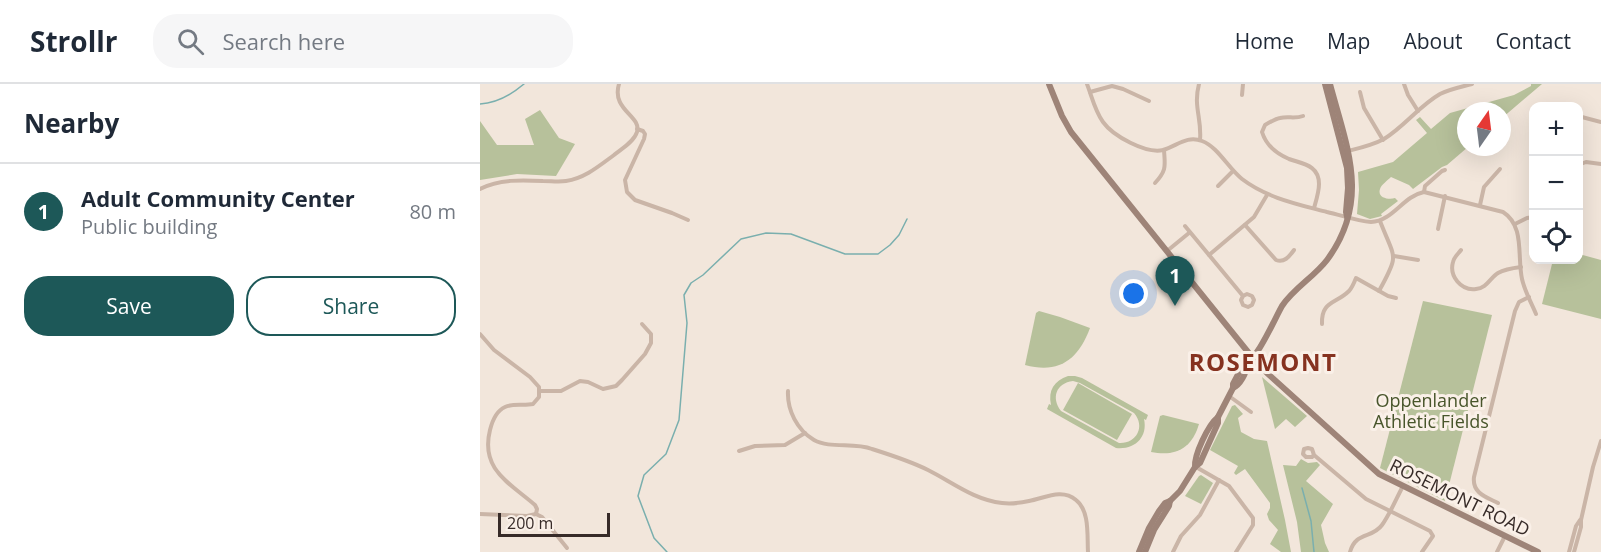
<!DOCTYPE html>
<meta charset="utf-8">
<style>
body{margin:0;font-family:"Open Sans",sans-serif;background:#f6f6f7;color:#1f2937}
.controls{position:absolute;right:18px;top:18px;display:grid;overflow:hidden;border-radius:12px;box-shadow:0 6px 24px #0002}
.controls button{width:54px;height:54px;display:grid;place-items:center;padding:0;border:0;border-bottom:2px solid #e0e1e3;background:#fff;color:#1f2937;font:30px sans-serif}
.compass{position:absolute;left:977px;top:18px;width:54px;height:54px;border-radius:50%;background:#fff;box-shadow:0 6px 24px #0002;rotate:14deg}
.scale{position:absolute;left:18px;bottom:15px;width:112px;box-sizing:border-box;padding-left:6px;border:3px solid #372b28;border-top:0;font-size:16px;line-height:21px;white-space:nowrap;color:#372b28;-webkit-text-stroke:4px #faf0e8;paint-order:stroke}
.you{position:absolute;left:654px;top:210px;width:21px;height:21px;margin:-15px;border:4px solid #fff;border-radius:50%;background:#1a73e8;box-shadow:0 0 0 9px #1a73e833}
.badge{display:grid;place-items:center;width:39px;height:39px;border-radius:50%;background:#1d5858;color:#fff;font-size:20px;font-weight:700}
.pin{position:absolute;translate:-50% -50px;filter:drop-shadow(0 2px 3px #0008)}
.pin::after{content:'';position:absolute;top:32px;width:21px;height:18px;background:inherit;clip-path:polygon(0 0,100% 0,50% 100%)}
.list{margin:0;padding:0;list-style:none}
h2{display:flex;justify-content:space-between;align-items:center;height:78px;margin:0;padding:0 24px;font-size:26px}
h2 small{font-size:20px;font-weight:400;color:#747a83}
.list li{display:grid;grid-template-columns:39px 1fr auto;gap:18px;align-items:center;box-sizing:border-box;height:96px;padding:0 24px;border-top:2px solid #e0e1e3}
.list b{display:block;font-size:22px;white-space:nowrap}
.list p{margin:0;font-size:20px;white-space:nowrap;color:#747a83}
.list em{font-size:20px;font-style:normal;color:#747a83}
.actions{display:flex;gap:12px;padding:18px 24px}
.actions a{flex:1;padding:14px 0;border:2px solid #1d5858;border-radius:24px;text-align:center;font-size:21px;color:#1d5858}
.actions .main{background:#1d5858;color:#fff}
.icon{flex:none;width:33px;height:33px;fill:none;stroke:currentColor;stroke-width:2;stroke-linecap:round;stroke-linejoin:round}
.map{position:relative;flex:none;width:1121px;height:468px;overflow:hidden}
header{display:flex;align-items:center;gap:36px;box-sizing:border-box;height:84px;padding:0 30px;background:#fff;border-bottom:2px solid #e0e1e3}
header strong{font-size:28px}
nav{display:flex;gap:33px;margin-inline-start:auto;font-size:21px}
.search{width:420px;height:54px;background:#f6f6f7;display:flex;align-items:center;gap:15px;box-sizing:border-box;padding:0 21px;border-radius:24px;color:#747a83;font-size:22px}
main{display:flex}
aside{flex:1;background:#fff}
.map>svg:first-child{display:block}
.green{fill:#b7c19b;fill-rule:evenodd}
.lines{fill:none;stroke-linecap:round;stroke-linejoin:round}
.stream{stroke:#7aafae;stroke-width:1.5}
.minor{stroke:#cab5a7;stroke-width:4}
.secondary{stroke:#9e8478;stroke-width:6}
.labels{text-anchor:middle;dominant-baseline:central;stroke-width:6;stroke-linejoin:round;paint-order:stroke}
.park-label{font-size:18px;fill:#48552b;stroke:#faf0e8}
.street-label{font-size:18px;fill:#372b28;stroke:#faf0e8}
.district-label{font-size:24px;font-weight:bold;letter-spacing:1.5px;fill:#863220;stroke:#faf0e8}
</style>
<header>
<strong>Strollr</strong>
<div class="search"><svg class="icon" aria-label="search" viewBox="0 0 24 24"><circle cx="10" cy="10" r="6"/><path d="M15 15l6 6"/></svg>Search here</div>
<nav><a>Home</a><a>Map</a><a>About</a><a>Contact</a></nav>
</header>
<main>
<aside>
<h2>Nearby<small></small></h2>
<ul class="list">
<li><span class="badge">1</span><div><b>Adult Community Center</b><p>Public building</p></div><em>80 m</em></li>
</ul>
<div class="actions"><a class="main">Save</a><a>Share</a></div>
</aside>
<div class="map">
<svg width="1121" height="468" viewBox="0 0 1121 468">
<rect width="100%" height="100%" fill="#f2e6db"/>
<g class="green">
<path d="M1051,0H1062L1022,34V27H986V63H988L967,81L962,83L933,105L929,101L911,93C908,96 901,101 900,105C897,114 909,116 915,114L918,117L901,130L902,132L890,135L877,130L879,106L878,88L913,78L947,49L936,36L940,33L951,45L970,29L1034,11L1051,2Z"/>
<path d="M60,26L79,54L95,60L76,92L37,90L0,96V37L17,61H54L45,35Z"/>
<path d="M1099,170L1121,176V235L1062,220L1073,176H1098Z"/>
<path d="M943,217L1012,231L965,417L900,384Z"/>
<path d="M559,227L580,233L610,244C598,276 579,290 545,281L556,229Z"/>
<path d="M588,292H595L602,294L668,331L666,336L664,335C668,353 655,366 636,364L567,325L569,320L571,321C568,306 574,297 588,292ZM593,297L600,299L654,329C666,343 656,360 639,359L581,327C571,314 576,299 593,297Z"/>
<path d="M782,293L827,332L815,343L806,335L795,345Z"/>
<path d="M598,299L652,330L637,356L583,326Z"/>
<path d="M755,321L763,330L758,334L761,348L774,355L787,357L805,436L811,468H801L790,460L798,446L789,436L787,430L790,424V419L765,385L756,391L754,389L758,382L730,366L752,322Z"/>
<path d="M683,331L719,340C712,364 696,373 671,368L680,332Z"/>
<path d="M821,375L828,379L837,378L840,381L826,397L853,420L841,441L845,459L849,468H821L817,438L803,381L816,382Z"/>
<path d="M721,391L733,399L721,420L705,412L719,392Z"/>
</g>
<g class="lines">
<g class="stream">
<path d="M0,20C17,19 31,11 44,0"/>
<path d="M822,404L831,437L834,468"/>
<path d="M187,468L174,454L158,412L164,391L186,370L199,336L207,239L204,211L211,199L223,191L261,155L286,149L311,150L365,170H398L410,161L419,151L427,135"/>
</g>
<g class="minor">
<path d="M607,0C612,13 615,27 623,38C633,52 666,70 683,66C697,62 707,51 722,57C738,63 748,84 762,95C787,114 817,120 847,128C861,131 876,137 891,138C913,137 923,112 944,108L1023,128C1045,142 1037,172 1042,195C1045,208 1051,218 1056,230"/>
<path d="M719,0C713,23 722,34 720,56"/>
<path d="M924,0L928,11L938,27"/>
<path d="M610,8L632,2L643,5L669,17"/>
<path d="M880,8L884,24L903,56"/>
<path d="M762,11L763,0"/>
<path d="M823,32C815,35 808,32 800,34C795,35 790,38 785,41L782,48C786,61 797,70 809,75C823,80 839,81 839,100C839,108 836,117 834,124"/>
<path d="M1098,32L1121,38"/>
<path d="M157,45L163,47L165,50L164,55L145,96L147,108L155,116L192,129L208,136"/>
<path d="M868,67C880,64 893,61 904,55C925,42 939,22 960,10C970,5 981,3 992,0"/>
<path d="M1098,81L1106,78L1121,80"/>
<path d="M675,99C687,86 685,82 684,66"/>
<path d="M738,102L753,87"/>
<path d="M0,105C19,95 42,96 63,97C71,97 79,98 86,97C105,94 119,82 134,71C141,65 154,58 157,48C162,32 131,26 139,0"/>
<path d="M944,108L945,102L962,87L965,86"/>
<path d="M1000,121L1004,103L1020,85"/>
<path d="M1035,140L1047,134L1054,133"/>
<path d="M765,141L796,176C804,179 809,173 814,166"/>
<path d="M705,142L763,212L761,216L763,221L768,223L772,221L774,216L772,212L767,210L763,212"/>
<path d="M958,145L965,112"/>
<path d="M981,166C978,170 974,173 973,178C969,192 981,207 996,205C1007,204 1010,194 1018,189C1025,185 1033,184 1041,183"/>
<path d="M687,167L709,149"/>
<path d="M729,171L774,133L787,111"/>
<path d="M914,172L938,176"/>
<path d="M899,207C920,169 915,176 900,137"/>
<path d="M842,240C841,217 856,220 869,207C872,204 874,199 876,194L908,212L916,214"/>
<path d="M0,250L14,266L50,293L59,303V313L53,320C44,322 33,319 25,323C16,327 12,338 10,346C0,386 30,399 55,421L57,425L56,430"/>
<path d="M60,307H81L100,297L108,298L123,305L136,302L142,296L165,270L171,259V250L162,240"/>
<path d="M308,307C307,326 317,346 334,356C350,365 374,358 392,365C411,371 430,377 448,386C472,398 494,416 522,419C531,420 540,419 549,417C565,414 582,404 596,416C610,427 607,452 608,468"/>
<path d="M749,312L771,328"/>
<path d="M259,367L275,362L305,361L325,349"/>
<path d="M834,371L832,373H826L823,370L824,365L828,364L832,365L834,371L886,415L950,447L953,452L942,468"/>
<path d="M716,383L749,402L773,434V441L756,468"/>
<path d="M1018,419C1006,413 992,409 994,393L1035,227L1039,218L1049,213"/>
<path d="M0,430L47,432L56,430"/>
<path d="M56,430L62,433L87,464"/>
<path d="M693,468L701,452L720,431L739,396"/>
<path d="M870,468C876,447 892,455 902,441C910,430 916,415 923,402"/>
<path d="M1017,468L1025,452"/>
<path d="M1089,468L1096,442L1100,436"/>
<path d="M1094,468L1101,443V436L1113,383L1121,357"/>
</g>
<g class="secondary">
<path d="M569,0L582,32L591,48L772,273L787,289L899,390L1058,468"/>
<path d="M845,0L867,84L868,104L866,128L867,133"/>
<path d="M753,304C760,301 767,289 766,281"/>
<path d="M715,383C714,371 728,341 738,333"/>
<path d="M659,468L669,444L679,427L685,419L690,417L700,407L715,383L720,379L738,339V333L753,304V300L762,283C777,277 794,236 802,222C814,204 834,193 847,176C891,116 867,64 850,0"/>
<path d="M665,468L674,446L689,422L690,417"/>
</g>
</g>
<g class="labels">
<g class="park-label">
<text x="951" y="316">Oppenlander<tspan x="951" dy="21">Athletic Fields</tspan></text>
</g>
<g class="street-label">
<text transform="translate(980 413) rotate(26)">ROSEMONT ROAD</text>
</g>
<g class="district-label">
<text x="783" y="277">ROSEMONT</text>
</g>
</g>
</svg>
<div class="controls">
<button>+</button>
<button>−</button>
<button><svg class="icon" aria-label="locate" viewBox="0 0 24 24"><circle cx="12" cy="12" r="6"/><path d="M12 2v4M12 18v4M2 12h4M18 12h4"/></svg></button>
</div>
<svg class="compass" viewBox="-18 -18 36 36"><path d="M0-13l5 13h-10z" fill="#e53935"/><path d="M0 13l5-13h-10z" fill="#747a83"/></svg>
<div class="scale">200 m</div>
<div class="you"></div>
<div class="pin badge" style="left:695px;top:222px">1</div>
</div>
</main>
